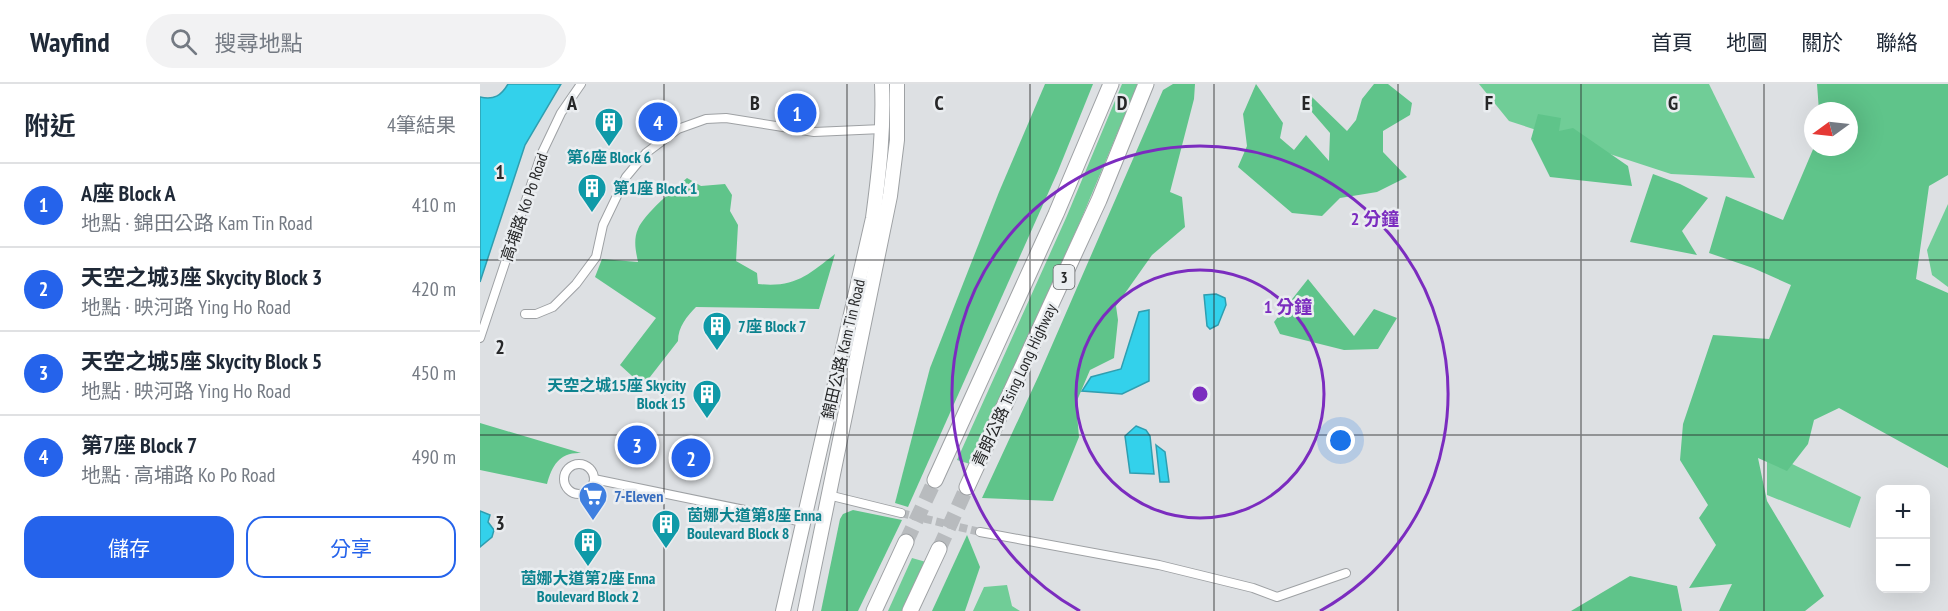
<!DOCTYPE html>
<html lang="zh-TW">
<meta charset="utf-8">
<style>
body{margin:0;font-family:"PT Sans Narrow","Noto Sans TC",sans-serif;background:#f2f2f3;color:#1f2937}
.controls{position:absolute;right:18px;bottom:18px;display:grid;overflow:hidden;border-radius:12px;box-shadow:0 6px 24px #0002}
.controls button{width:54px;height:54px;display:grid;place-items:center;padding:0;border:0;border-bottom:2px solid #e0e1e3;background:#fff;color:#1f2937;font:30px sans-serif}
.compass{position:absolute;left:1324px;top:18px;width:54px;height:54px;border-radius:50%;background:#fff;box-shadow:0 6px 24px #0002;rotate:255deg}
.you{position:absolute;left:861px;top:357px;width:21px;height:21px;margin:-15px;border:4px solid #fff;border-radius:50%;background:#1a73e8;box-shadow:0 0 0 9px #1a73e833}
.badge{display:grid;place-items:center;width:39px;height:39px;border-radius:50%;background:#2563eb;color:#fff;font-size:20px;font-weight:700}
.pin{position:absolute;translate:-50% -50%;border:3px solid #fff;box-shadow:0 2px 6px #0006}
.list{margin:0;padding:0;list-style:none}
h2{display:flex;justify-content:space-between;align-items:center;height:78px;margin:0;padding:0 24px;font-size:26px}
h2 small{font-size:20px;font-weight:400;color:#747a83}
.list li{display:grid;grid-template-columns:39px 1fr auto;gap:18px;align-items:center;box-sizing:border-box;height:84px;padding:0 24px;border-top:2px solid #e0e1e3}
.list b{display:block;font-size:22px;white-space:nowrap}
.list p{margin:0;font-size:20px;white-space:nowrap;color:#747a83}
.list em{font-size:20px;font-style:normal;color:#747a83}
.actions{display:flex;gap:12px;padding:18px 24px}
.actions a{flex:1;padding:14px 0;border:2px solid #2563eb;border-radius:18px;text-align:center;font-size:21px;color:#2563eb}
.actions .main{background:#2563eb;color:#fff}
.icon{flex:none;width:33px;height:33px;fill:none;stroke:currentColor;stroke-width:2;stroke-linecap:round;stroke-linejoin:round}
.map{position:relative;flex:none;width:1468px;height:527px;overflow:hidden}
header{display:flex;align-items:center;gap:36px;box-sizing:border-box;height:84px;padding:0 30px;background:#fff;border-bottom:2px solid #e0e1e3}
header strong{font-size:28px}
nav{display:flex;gap:33px;margin-inline-start:auto;font-size:21px}
.search{width:420px;height:54px;background:#f2f2f3;display:flex;align-items:center;gap:15px;box-sizing:border-box;padding:0 21px;border-radius:33px;color:#747a83;font-size:22px}
main{display:flex}
aside{flex:1;background:#fff}
.map>svg:first-child{display:block}
.green{fill:#70cd97}
.forest{fill:#5fc48a}
.water{fill:#33d1eb;stroke:#2f9eb0;stroke-width:1.5}
.lines{fill:none;stroke-linecap:round;stroke-linejoin:round}
.street-tunnel{stroke:#b8bbbe;stroke-width:8;stroke-dasharray:8 4;stroke-linecap:butt}
.highway-tunnel{stroke:#b8bbbe;stroke-width:15;stroke-dasharray:15 8;stroke-linecap:butt}
.street-casing{stroke:#9ea1a4;stroke-width:10}
.primary-casing{stroke:#9ea1a4;stroke-width:16}
.highway-casing{stroke:#9ea1a4;stroke-width:17}
.street{stroke:#fff;stroke-width:8}
.primary{stroke:#fff;stroke-width:14}
.highway{stroke:#fff;stroke-width:15}
.grid{fill:none;stroke:#262728;stroke-width:1.5;stroke-opacity:0.55}
.ring{fill:none;stroke:#7b2cbf;stroke-width:3}
.labels{text-anchor:middle;dominant-baseline:central;stroke-width:5;stroke-linejoin:round;paint-order:stroke}
.shield{fill:#eaedf0;stroke:#616264;stroke-width:1.5}
.shield-label{font-size:15px;font-weight:bold;fill:#262728}
.culture-label{font-size:16px;font-weight:bold;fill:#0d838f;stroke:#eaedf0;text-anchor:start}
.street-label{font-size:16px;fill:#262728;stroke:#eaedf0}
.shop-label{font-size:16px;font-weight:bold;fill:#366cbe;stroke:#eaedf0;text-anchor:start}
.grid-label{font-size:20px;text-anchor:middle;font-weight:bold;fill:#262728;stroke:#eaedf0;stroke-width:5;stroke-linejoin:round;paint-order:stroke}
.centre{fill:#7b2cbf;stroke:#eaedf0;stroke-width:3}
.ring-label{font-size:18px;text-anchor:middle;font-weight:bold;fill:#7b2cbf;stroke:#eaedf0;stroke-width:5;stroke-linejoin:round;paint-order:stroke}
</style>
<header>
<strong>Wayfind</strong>
<div class="search"><svg class="icon" aria-label="search" viewBox="0 0 24 24"><circle cx="10" cy="10" r="6"/><path d="M15 15l6 6"/></svg>搜尋地點</div>
<nav><a>首頁</a><a>地圖</a><a>關於</a><a>聯絡</a></nav>
</header>
<main>
<aside>
<h2>附近<small>4筆結果</small></h2>
<ul class="list">
<li><span class="badge">1</span><div><b>A座 Block A</b><p>地點 · 錦田公路 Kam Tin Road</p></div><em>410 m</em></li>
<li><span class="badge">2</span><div><b>天空之城3座 Skycity Block 3</b><p>地點 · 映河路 Ying Ho Road</p></div><em>420 m</em></li>
<li><span class="badge">3</span><div><b>天空之城5座 Skycity Block 5</b><p>地點 · 映河路 Ying Ho Road</p></div><em>450 m</em></li>
<li><span class="badge">4</span><div><b>第7座 Block 7</b><p>地點 · 高埔路 Ko Po Road</p></div><em>490 m</em></li>
</ul>
<div class="actions"><a class="main">儲存</a><a>分享</a></div>
</aside>
<div class="map">
<svg width="1468" height="527" viewBox="0 0 1468 527">
<rect width="100%" height="100%" fill="#dde0e3"/>
<g class="green">
<path d="M642,0H658L600,138L490,380L477,376L586,134Z"/>
<path d="M999,0H1229L1275,94L1191,90L1029,37Z"/>
<path d="M1468,120V203L1452,191L1447,166Z"/>
<path d="M1287,368L1381,413L1370,444L1287,411Z"/>
<path d="M432,474L446,478L423,527H408Z"/>
<path d="M527,501L532,522L540,527H493L504,503Z"/>
</g>
<g class="forest">
<path d="M565,0H613L578,87L428,423L415,419L450,284L519,108Z"/>
<path d="M693,0H715L714,15L690,108L702,113L705,143L672,171L636,222L638,236L634,274L610,286L596,319L599,353L573,417L502,414L559,291L683,6Z"/>
<path d="M776,0L803,39L800,54L814,66L826,51L849,77L850,49L831,27L832,13L867,47L876,36L882,15L894,0H908L932,19L930,31L903,47V68L927,93L897,108L860,114L842,132L812,129L758,83L767,62L763,30Z"/>
<path d="M1337,0H1468V91L1449,102L1436,195L1468,209V384L1359,324L1334,336L1328,360L1307,387L1278,374L1287,417L1344,512L1325,527H1239L1252,500L1209,504L1236,461L1219,434L1228,421L1200,376L1203,340L1233,251L1289,255L1311,201L1273,184L1229,169L1246,112L1303,136L1334,63H1369V27H1339Z"/>
<path d="M1058,30L1081,34L1079,47L1093,44L1148,82L1152,102L1070,93L1051,55Z"/>
<path d="M1173,90L1200,100L1228,114L1202,147L1217,171L1150,158Z"/>
<path d="M207,94L221,102L245,100L252,111L250,127L258,141L256,177L277,189L278,200C315,204 328,191 355,170L339,225L216,223C207,232 198,243 198,257L163,302L140,281L176,234L115,193L122,175L158,178C156,168 153,156 158,145C164,130 194,105 207,94Z"/>
<path d="M828,195L874,252L894,225L917,234L898,265L864,266L800,250L794,238Z"/>
<path d="M0,339L101,369C80,368 72,381 67,400L0,386Z"/>
<path d="M373,426L422,436L378,527H341L360,435L363,430Z"/>
<path d="M487,451L500,483L485,527H452Z"/>
<path d="M1150,492L1197,502L1202,527H1091Z"/>
</g>
<g class="water">
<path d="M28,0H81L45,61L0,198V13C14,16 21,12 28,0Z"/>
<path d="M736,210L745,214L746,221L738,241L730,245L727,242L724,211Z"/>
<path d="M669,226V297L642,310L602,307L611,293L641,285L659,228Z"/>
<path d="M656,342L666,346L670,352L674,390L650,389L645,352Z"/>
<path d="M676,361L685,368L689,398H680Z"/>
<path d="M0,427L10,431L8,438L14,446L12,453L0,463Z"/>
</g>
<g class="lines">
<path class="street-tunnel" d="M421,429L500,448"/>
<g class="highway-tunnel">
<path d="M426,458L455,396"/>
<path d="M459,465L487,403"/>
</g>
<g class="street-casing">
<g id="street">
<path d="M45,230H56L73,223L96,200L116,173L123,141L146,93L166,69L198,45L226,35L246,34L334,48L402,45"/>
<path d="M0,254L61,71L81,29L101,0"/>
<circle cx="99" cy="395" r="15"/>
<path d="M114,395L323,438"/>
<path d="M348,411L421,429"/>
<path d="M500,448L679,481L773,504L797,513L866,489"/>
</g>
</g>
<g class="primary-casing">
<g id="primary">
<path d="M303,527L393,134C399,89 404,45 402,0"/>
<path d="M325,527L410,112L417,56V0"/>
</g>
</g>
<g class="highway-casing">
<g id="highway">
<path d="M455,396L576,130L631,0"/>
<path d="M487,403L619,116L666,0"/>
<path d="M394,527L426,458"/>
<path d="M430,527L459,465"/>
</g>
</g>
<use href="#street" class="street"/>
<use href="#primary" class="primary"/>
<use href="#highway" class="highway"/>
</g>
<path class="grid" d="M184,0V527M367,0V527M550,0V527M734,0V527M918,0V527M1101,0V527M1284,0V527M0,176H1468M0,351H1468"/>
<g class="ring">
<circle cx="720" cy="310" r="124"/>
<path d="M600 527A248 248 0 1 1 840 527"/>
</g>
<defs>
<g id="building-pin" transform="scale(1.5)"><path d="M0 17L-7.5 6A9.5 9.5 0 1 1 7.5 6Z" fill="#0f9aa8" stroke="#eaedf0"/><path d="M-4-6H4V6H1V3H-1V6H-4ZM-2.5-4.3h1.7v1.8h-1.7ZM.8-4.3h1.7v1.8H.8ZM-2.5-1h1.7V.8h-1.7ZM.8-1h1.7V.8H.8Z" fill="#fff"/></g>
<g id="supermarket-pin" transform="scale(1.5)"><path d="M0 17L-7.5 6A9.5 9.5 0 1 1 7.5 6Z" fill="#3f7fe0" stroke="#eaedf0"/><path d="M-6-5.5h2.5l.6 2H6L4.5 2H-2.5L-4.4-4H-6ZM-1.5 3.2a1.3 1.3 0 1 0 .1 0ZM3 3.2a1.3 1.3 0 1 0 .1 0Z" fill="#fff"/></g>
</defs>
<g fill-rule="evenodd">
<use href="#building-pin" x="129" y="38"/>
<use href="#building-pin" x="112" y="104"/>
<use href="#building-pin" x="237" y="242"/>
<use href="#building-pin" x="227" y="310"/>
<use href="#supermarket-pin" x="113" y="412"/>
<use href="#building-pin" x="186" y="440"/>
<use href="#building-pin" x="108" y="458"/>
</g>
<g class="labels">
<rect class="shield" x="573.5" y="181" width="21" height="24" rx="4.5"/>
<g class="shield-label">
<text x="584" y="193">3</text>
</g>
<g class="culture-label">
<text x="129" y="73" text-anchor="middle">第6座 Block 6</text>
<text x="133" y="104">第1座 Block 1</text>
<text x="258" y="242">7座 Block 7</text>
<text x="206" y="301" text-anchor="end">天空之城15座 Skycity<tspan x="206" dy="18">Block 15</tspan></text>
<text x="207" y="431">茵娜大道第8座 Enna<tspan x="207" dy="18">Boulevard Block 8</tspan></text>
<text x="108" y="494" text-anchor="middle">茵娜大道第2座 Enna<tspan x="108" dy="18">Boulevard Block 2</tspan></text>
</g>
<g class="street-label">
<text transform="translate(44 123) rotate(-71)">高埔路 Ko Po Road</text>
<text transform="translate(363 265) rotate(-77)">錦田公路 Kam Tin Road</text>
<text transform="translate(534 301) rotate(-65)">青朗公路 Tsing Long Highway</text>
</g>
<g class="shop-label">
<text x="134" y="412">7-Eleven</text>
</g>
</g>
<g class="grid-label">
<text x="92" y="26">A</text>
<text x="275" y="26">B</text>
<text x="459" y="26">C</text>
<text x="642" y="26">D</text>
<text x="826" y="26">E</text>
<text x="1009" y="26">F</text>
<text x="1193" y="26">G</text>
<text x="20" y="95">1</text>
<text x="20" y="270">2</text>
<text x="20" y="446">3</text>
</g>
<circle cx="720" cy="310" r="9" class="centre"/>
<g class="ring-label">
<text x="895" y="141">2 分鐘</text>
<text x="808" y="229">1 分鐘</text>
</g>
</svg>
<div class="controls">
<button>+</button>
<button>−</button>
</div>
<svg class="compass" viewBox="-18 -18 36 36"><path d="M0-13l5 13h-10z" fill="#e53935"/><path d="M0 13l5-13h-10z" fill="#747a83"/></svg>
<div class="you"></div>
<div class="pin badge" style="left:317px;top:29px">1</div>
<div class="pin badge" style="left:211px;top:374px">2</div>
<div class="pin badge" style="left:157px;top:361px">3</div>
<div class="pin badge" style="left:178px;top:38px">4</div>
</div>
</main>
